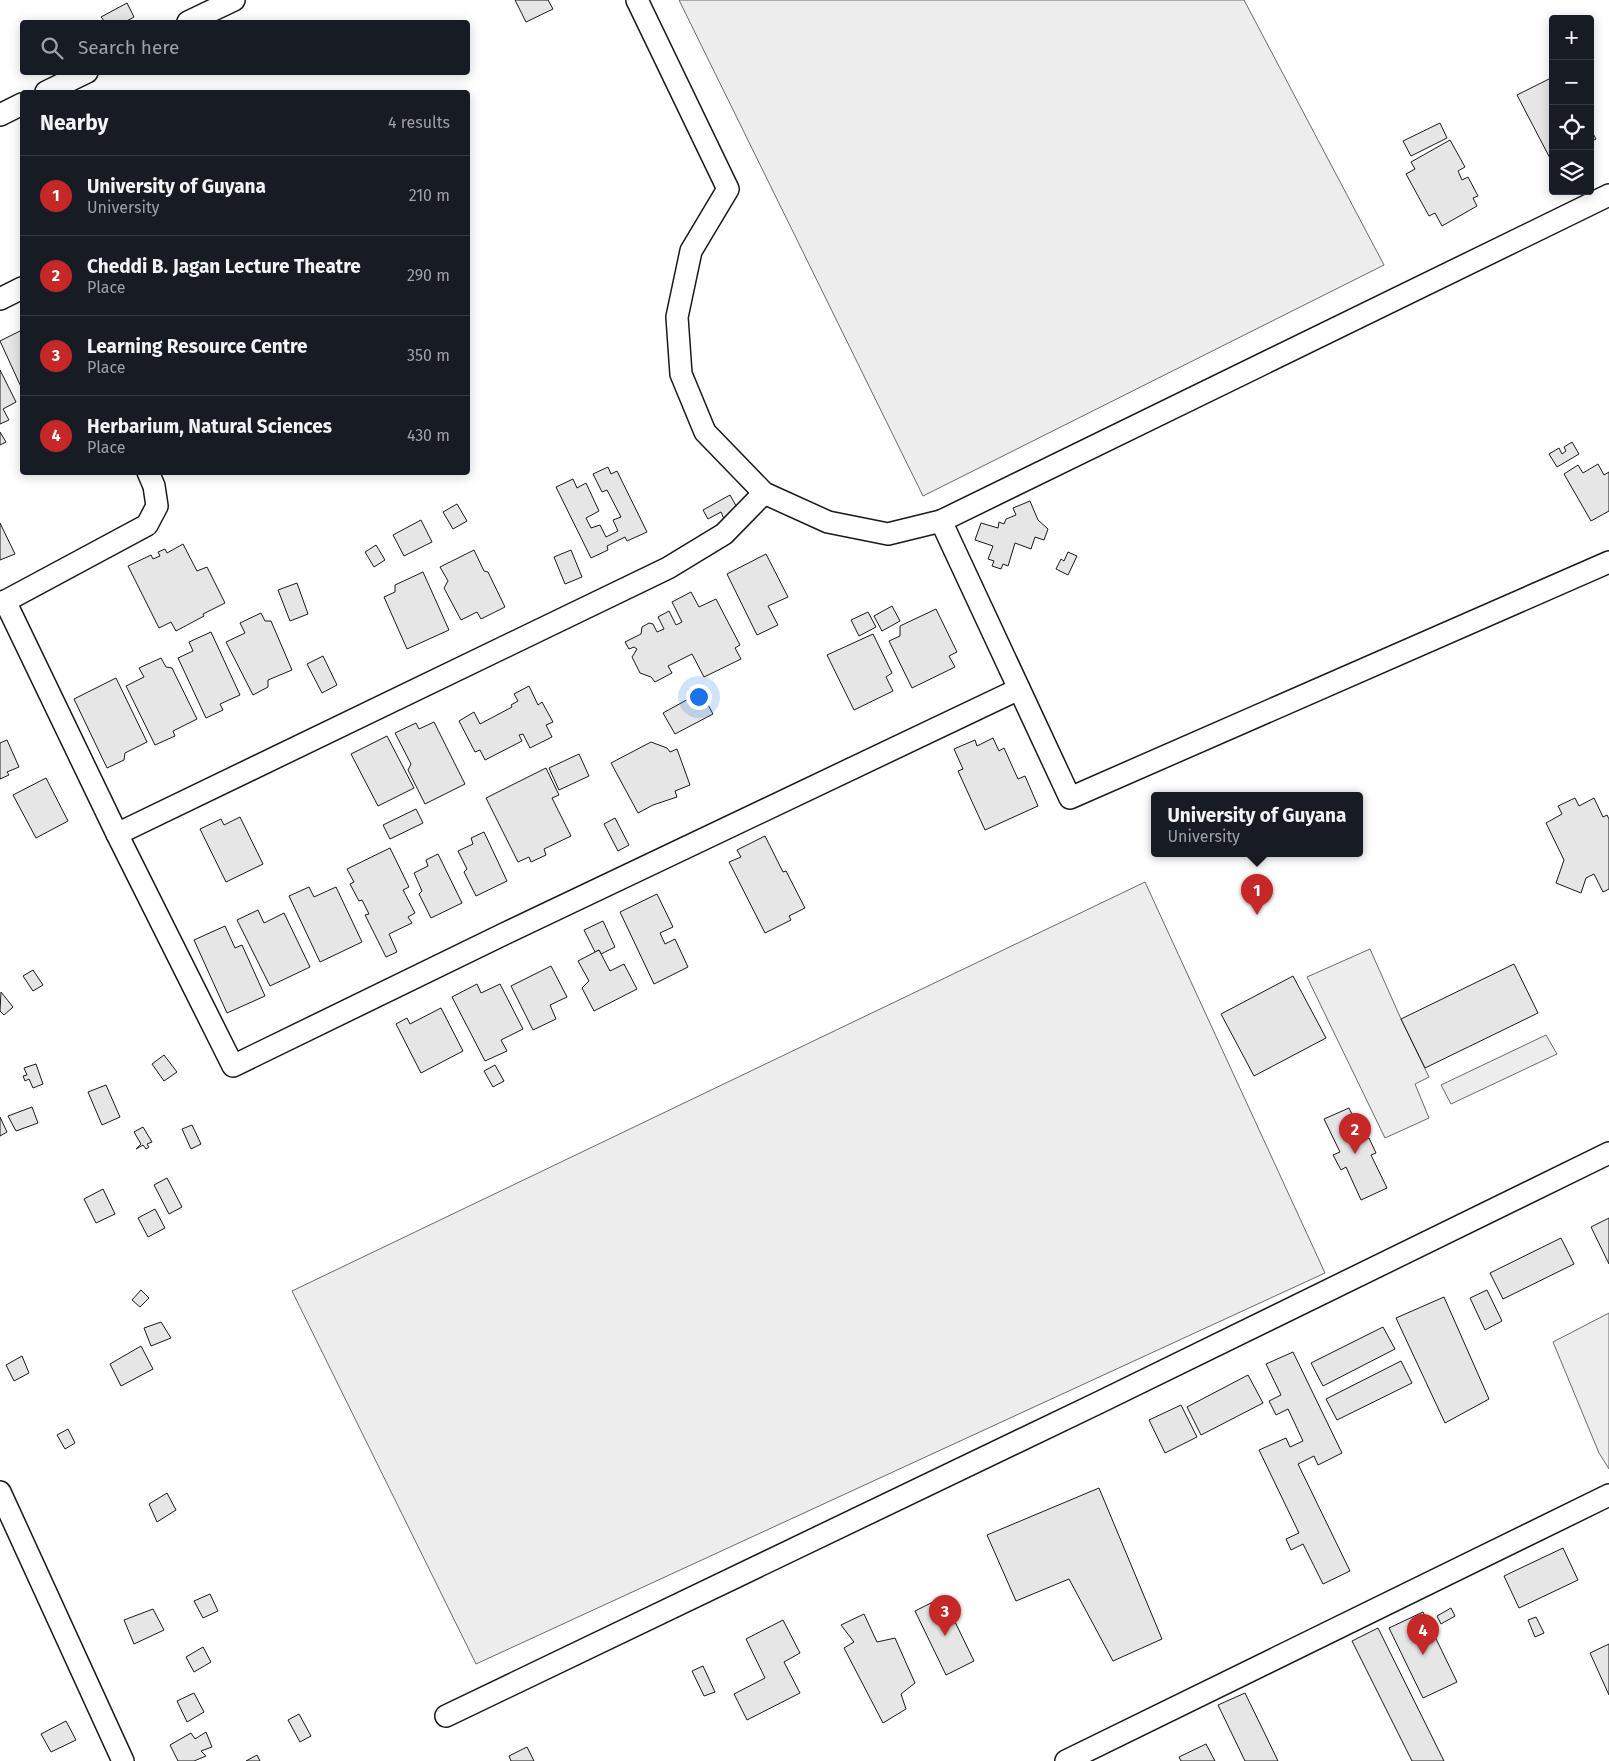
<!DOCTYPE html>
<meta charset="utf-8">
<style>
body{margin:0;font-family:"Fira Sans",sans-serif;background:#242831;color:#f1f3f6}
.controls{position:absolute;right:15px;top:15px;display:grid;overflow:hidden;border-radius:5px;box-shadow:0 2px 12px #0003}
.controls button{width:45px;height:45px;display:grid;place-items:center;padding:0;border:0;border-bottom:1px solid #363941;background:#171b24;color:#f1f3f6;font:25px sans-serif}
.you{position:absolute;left:698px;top:696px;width:18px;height:18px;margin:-12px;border:4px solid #fff;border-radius:50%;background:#1a73e8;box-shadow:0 0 0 8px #1a73e833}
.badge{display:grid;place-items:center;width:32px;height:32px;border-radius:50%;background:#c62828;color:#fff;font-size:16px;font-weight:700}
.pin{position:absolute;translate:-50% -41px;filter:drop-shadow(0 1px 2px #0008)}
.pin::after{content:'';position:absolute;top:26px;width:18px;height:15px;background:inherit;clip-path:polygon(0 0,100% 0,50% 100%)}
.popup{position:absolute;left:1151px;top:792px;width:212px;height:65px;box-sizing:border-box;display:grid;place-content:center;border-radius:5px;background:#171b24;filter:drop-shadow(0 1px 4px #0005);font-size:16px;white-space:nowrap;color:#9ea1a6}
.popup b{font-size:19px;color:#f1f3f6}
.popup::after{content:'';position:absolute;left:50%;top:100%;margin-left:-10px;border:10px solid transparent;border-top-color:#171b24}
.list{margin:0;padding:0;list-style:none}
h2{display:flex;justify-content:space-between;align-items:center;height:65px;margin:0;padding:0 20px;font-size:21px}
h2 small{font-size:16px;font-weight:400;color:#9ea1a6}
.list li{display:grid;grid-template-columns:32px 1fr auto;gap:15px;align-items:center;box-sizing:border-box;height:80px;padding:0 20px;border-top:1px solid #363941}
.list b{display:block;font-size:19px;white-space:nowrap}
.list p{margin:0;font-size:16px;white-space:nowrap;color:#9ea1a6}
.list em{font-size:16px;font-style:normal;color:#9ea1a6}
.icon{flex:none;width:28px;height:28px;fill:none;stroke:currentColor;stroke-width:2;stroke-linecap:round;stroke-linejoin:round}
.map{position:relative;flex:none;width:1609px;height:1761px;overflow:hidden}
.search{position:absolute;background:#171b24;box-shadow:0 2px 12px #0003;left:20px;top:20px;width:450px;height:55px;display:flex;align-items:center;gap:12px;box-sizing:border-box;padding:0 18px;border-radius:5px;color:#9ea1a6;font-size:19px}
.panel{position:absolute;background:#171b24;box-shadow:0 2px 12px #0003;left:20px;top:90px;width:450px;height:385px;border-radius:5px}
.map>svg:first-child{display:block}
.built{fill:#ededed;stroke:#6a6a6a}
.building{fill:#e6e6e6;stroke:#1a1a1a}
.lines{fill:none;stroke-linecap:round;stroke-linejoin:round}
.minor-casing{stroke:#1a1a1a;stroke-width:24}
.minor{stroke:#fff;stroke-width:21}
</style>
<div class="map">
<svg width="1609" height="1761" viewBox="0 0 1609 1761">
<rect width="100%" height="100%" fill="#fff"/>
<g class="built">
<path d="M679,0H1244L1384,265L923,496Z"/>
<path d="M1145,882L1325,1273L476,1664L292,1291Z"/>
<path d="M1370,949L1401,1019L1429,1077L1415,1084L1429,1118L1385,1138L1307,977Z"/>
<path d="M1546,1035L1557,1054L1451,1104L1441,1085Z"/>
<path d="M1609,1313V1469L1599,1453L1553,1342Z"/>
</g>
<g class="building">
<path d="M515,0H548L553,9L526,22Z"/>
<path d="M127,3L134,17L125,22H105L101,17Z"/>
<path d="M1553,77V164L1517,95Z"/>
<path d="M1440,123L1447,138L1411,156L1403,141Z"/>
<path d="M1590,128L1596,139L1590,142Z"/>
<path d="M1450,140L1465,167L1458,171L1462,180L1468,177L1478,196L1473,198L1477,206L1442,226L1435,213L1429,216L1406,174L1415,169L1411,162Z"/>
<path d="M22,330V389L0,341Z"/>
<path d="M0,370L16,402L3,409L9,420L0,424Z"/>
<path d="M0,432L6,442L0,445Z"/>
<path d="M1572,442L1579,454L1557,467L1549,454L1559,448L1562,454L1566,451L1564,447Z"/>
<path d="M1598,464L1604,475L1609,472V511L1591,521L1564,474L1578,465L1583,473Z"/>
<path d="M608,467L611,474L617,471L647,532L627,541L625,537L607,546L608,550L591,558L556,487L573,479L577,488L586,483L599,511L586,518L591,528L600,525L606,537L618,531L613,520L621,517L607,490L602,492L593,474Z"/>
<path d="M730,495L739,511L724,519L721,512L708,519L703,510Z"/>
<path d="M1030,501L1038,520L1048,529L1044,540L1035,537L1031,549L1015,543L1008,566L1003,564L1001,569L992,566L994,561L988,559L993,546L975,540L981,523L998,528L999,522L1004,524L1006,519L1016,515L1013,508Z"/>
<path d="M457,504L467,521L453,529L443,512Z"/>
<path d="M421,520L432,542L404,556L393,535Z"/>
<path d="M0,523L15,554L0,560Z"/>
<path d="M183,544L197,571L207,567L225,603L203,614L204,616L176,631L171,622L159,628L128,566L151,555L153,559L160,556L158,552L165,549L167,553Z"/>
<path d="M376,545L385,560L374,567L365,552Z"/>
<path d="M474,550L484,571L488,572L505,607L481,619L477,612L461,620L444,588L448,581L440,567Z"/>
<path d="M571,550L582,577L565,584L554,557Z"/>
<path d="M1068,552L1077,556L1068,575L1056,569L1061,559L1064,561Z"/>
<path d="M766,554L788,597L768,606L778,625L757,635L727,574Z"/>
<path d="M423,572L449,630L407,649L384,597L395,592V585Z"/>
<path d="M297,583L308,614L290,621L278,590Z"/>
<path d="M691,592L699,607L716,599L740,645L735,648L741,659L704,677L692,654L668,666L672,673L655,682L651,677L640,673L632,657L637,649L634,647L629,649L625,642L641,634L642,627L649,623L653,624L657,632L664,629L658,617L669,611L676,625L682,622L672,602Z"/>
<path d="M892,606L900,621L882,631L874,616Z"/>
<path d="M936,609L957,652L949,656L955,667L912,688L889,641L900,636V626Z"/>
<path d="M868,612L876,627L859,636L851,620Z"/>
<path d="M261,613L265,621H271L292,670L268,680V687L253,695L226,642L245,633L240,623Z"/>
<path d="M211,632L240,695L220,704L223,710L206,718L178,658L193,651L189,642Z"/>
<path d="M873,634L892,673L886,677L893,691L854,710L827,655Z"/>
<path d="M323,656L337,685L322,693L307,664Z"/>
<path d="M161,658L166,667L172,668L197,719L173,731L175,736L155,745L126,686L144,677L139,668Z"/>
<path d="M116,678L147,742L125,753L124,760L107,768L74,699Z"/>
<path d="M529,686L538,705L542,702L553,722L546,725L552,737L530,748L523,734L519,735L522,741L485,760L480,750L475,752L459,721L474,712L480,724L512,707L511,705L518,701L514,694Z"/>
<path d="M701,692L713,714L675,734L663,713Z"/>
<path d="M434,722L465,784L425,804L408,770L411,764L395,733L416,723L419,729Z"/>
<path d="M387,736L414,788L378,806L351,754Z"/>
<path d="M993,738L999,751L1004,748L1018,779L1025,776L1038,806L985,830L958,771L963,769L954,749L975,740L977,746Z"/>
<path d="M7,740L19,767L7,772L9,775L0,779V743Z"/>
<path d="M651,742L667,748L670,752L677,749L690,785L675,791L677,797L653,805L638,813L611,763Z"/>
<path d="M579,754L589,776L559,790L549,768Z"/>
<path d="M546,768L559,795L552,798L571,836L544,849L546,855L531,862L529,857L518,862L486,798Z"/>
<path d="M46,778L68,821L36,838L13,795Z"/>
<path d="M1575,798L1579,806L1594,798L1603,817L1607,815L1609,819V889L1603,892L1594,874L1586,878L1581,893L1556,883L1564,860L1546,823L1562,814L1558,806Z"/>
<path d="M416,809L423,823L390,839L383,825Z"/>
<path d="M240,817L263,864L226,882L200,829L221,819L224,825Z"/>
<path d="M615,818L629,845L618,851L604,824Z"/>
<path d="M484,832L507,881L476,896L464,872L467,869L458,851L473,844L471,838Z"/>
<path d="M765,836L783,872L786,871L805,908L789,916L791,920L765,933L729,862L741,857L737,850Z"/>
<path d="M390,848L409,887L403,890L415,913L408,917L412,923L389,934L397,952L386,957L365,915L369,914L362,900L359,901L350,884L354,882L347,869Z"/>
<path d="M438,854L462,903L431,918L419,894L422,891L414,873L428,866L426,860Z"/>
<path d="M309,887L314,897L336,887L362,942L320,962L289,896Z"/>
<path d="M657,894L673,927L660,933L665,944L675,939L688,967L654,984L620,912Z"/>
<path d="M258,910L264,923L284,913L310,967L270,986L237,920Z"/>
<path d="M603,921L615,947L601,954L599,950L595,952L584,930Z"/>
<path d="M225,926L235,948L242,945L265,996L227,1013L194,940Z"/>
<path d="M599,950L610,971L624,964L637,989L594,1011L582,988L589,981L578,961Z"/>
<path d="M1514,964L1538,1013L1425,1068L1401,1019Z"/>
<path d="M551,966L567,997L550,1005L556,1019L533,1030L511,986Z"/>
<path d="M33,970L43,985L33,991L23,976Z"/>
<path d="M1293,976L1326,1038L1254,1076L1221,1014Z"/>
<path d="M477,984L481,993L500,984L523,1029L501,1040L507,1051L485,1061L452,997Z"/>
<path d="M1,992L13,1007L4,1015L0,1011Z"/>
<path d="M441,1008L463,1051L421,1073L396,1024L407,1018L410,1024Z"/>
<path d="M164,1055L177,1072L164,1081L152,1064Z"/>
<path d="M36,1064L43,1084L33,1088L29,1079L25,1081L23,1076L27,1075L24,1068Z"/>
<path d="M495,1065L504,1081L493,1087L484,1071Z"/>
<path d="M106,1085L120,1117L102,1125L88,1092Z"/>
<path d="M32,1107L38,1123L16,1131L8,1116Z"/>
<path d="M1349,1108L1364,1140L1369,1138L1376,1153L1371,1155L1387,1188L1361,1200L1346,1167L1341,1170L1333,1155L1340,1152L1324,1119Z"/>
<path d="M0,1117L7,1132L0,1136Z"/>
<path d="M192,1125L201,1144L191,1149L182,1129Z"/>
<path d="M143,1127L152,1142L147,1144L149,1147L146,1149L143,1145L136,1149L141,1144L134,1132Z"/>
<path d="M167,1178L182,1207L169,1214L154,1185Z"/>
<path d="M103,1189L115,1214L96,1223L84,1199Z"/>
<path d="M155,1209L165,1228L148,1237L138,1218Z"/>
<path d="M1609,1218V1264L1591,1227Z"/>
<path d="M1561,1238L1574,1264L1503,1299L1490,1273Z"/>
<path d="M141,1290L149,1298L140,1307L132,1300Z"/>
<path d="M1487,1290L1502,1321L1485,1330L1470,1298Z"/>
<path d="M1444,1297L1489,1399L1445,1423L1396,1318Z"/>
<path d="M161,1322L171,1338L151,1346L144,1328Z"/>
<path d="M1383,1327L1395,1349L1323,1386L1311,1363Z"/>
<path d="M141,1346L153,1369L121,1386L110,1364Z"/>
<path d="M1293,1352L1342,1453L1318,1465L1314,1456L1298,1464L1350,1571L1323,1584L1303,1544L1291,1550L1286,1539L1299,1533L1259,1450L1286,1438L1290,1447L1303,1441L1288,1409L1276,1415L1269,1401L1281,1395L1266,1364Z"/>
<path d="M22,1356L29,1373L14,1381L6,1365Z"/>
<path d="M1401,1361L1412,1383L1337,1420L1326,1399Z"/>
<path d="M1248,1375L1263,1403L1201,1435L1187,1407Z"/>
<path d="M1181,1405L1197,1437L1165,1453L1149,1420Z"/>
<path d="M68,1429L75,1443L65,1449L57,1435Z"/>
<path d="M1099,1488L1162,1639L1113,1661L1069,1579L1016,1601L987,1535Z"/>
<path d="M167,1493L176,1510L157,1522L149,1504Z"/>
<path d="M1563,1548L1578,1580L1519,1608L1504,1576Z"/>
<path d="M210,1594L218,1611L203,1618L194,1601Z"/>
<path d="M943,1597L974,1661L946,1675L915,1611Z"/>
<path d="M1451,1608L1455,1616L1441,1624L1437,1616Z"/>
<path d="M153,1609L164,1630L134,1644L124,1620Z"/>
<path d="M1423,1612L1457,1682L1423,1698L1389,1628Z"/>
<path d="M864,1614L877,1642L895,1638L915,1683L901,1694L906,1709L883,1723L844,1648L854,1642L841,1625Z"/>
<path d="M1536,1617L1544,1633L1535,1637L1528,1620Z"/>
<path d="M783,1620L800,1653L784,1662L800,1693L747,1720L734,1694L765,1678L746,1639Z"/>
<path d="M1378,1628L1444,1761H1412L1352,1641Z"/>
<path d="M1609,1644V1695L1590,1653Z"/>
<path d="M203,1647L211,1662L194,1672L186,1657Z"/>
<path d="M703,1666L715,1692L704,1696L692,1671Z"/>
<path d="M194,1693L204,1712L187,1722L177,1701Z"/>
<path d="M1245,1693L1264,1732L1278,1761H1245L1218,1705Z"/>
<path d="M299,1714L311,1736L300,1742L288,1720Z"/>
<path d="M66,1721L76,1740L51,1752L41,1734Z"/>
<path d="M206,1732L212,1747L201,1751L206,1756L194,1761H178L170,1745L191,1733L195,1739Z"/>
<path d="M1206,1744L1215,1761H1181L1179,1757Z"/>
<path d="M527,1747L534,1761H511L509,1756Z"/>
<path d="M257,1755L260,1761H246Z"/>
</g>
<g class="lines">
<g class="minor-casing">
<g id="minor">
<path d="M637,0L728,189L691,251L677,317L681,374L705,432L764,493L828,522L888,534L941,521L1609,195"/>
<path d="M188,22L234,0"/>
<path d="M46,92L87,72"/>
<path d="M0,115L22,104"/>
<path d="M0,299L22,288"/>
<path d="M941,521L1070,798L1609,562"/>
<path d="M5,601L117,834L233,1066L504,934L1019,689"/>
<path d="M0,604L147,525L157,506L154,486L148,472"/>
<path d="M117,834L668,568L724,534L764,493"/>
<path d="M0,1492L123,1761"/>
<path d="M446,1716L1098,1403L1609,1153"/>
<path d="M1066,1761L1609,1495"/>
</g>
</g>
<use href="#minor" class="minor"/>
</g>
</svg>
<div class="controls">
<button>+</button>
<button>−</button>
<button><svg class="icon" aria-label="locate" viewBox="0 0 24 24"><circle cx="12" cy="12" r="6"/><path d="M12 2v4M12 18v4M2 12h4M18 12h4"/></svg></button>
<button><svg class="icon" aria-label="layers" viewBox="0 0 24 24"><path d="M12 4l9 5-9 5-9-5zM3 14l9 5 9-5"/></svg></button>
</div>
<div class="you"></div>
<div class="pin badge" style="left:1257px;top:915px">1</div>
<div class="popup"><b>University of Guyana</b>University</div>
<div class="pin badge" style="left:1355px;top:1154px">2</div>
<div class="pin badge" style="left:945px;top:1636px">3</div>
<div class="pin badge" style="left:1423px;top:1655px">4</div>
<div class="search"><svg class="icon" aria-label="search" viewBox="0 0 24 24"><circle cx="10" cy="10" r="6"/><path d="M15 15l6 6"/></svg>Search here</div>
<section class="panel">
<h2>Nearby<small>4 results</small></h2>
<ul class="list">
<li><span class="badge">1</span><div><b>University of Guyana</b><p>University</p></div><em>210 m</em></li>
<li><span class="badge">2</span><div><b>Cheddi B. Jagan Lecture Theatre</b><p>Place</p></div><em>290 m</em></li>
<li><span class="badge">3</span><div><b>Learning Resource Centre</b><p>Place</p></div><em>350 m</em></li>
<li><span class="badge">4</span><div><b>Herbarium, Natural Sciences</b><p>Place</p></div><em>430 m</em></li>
</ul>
</section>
</div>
